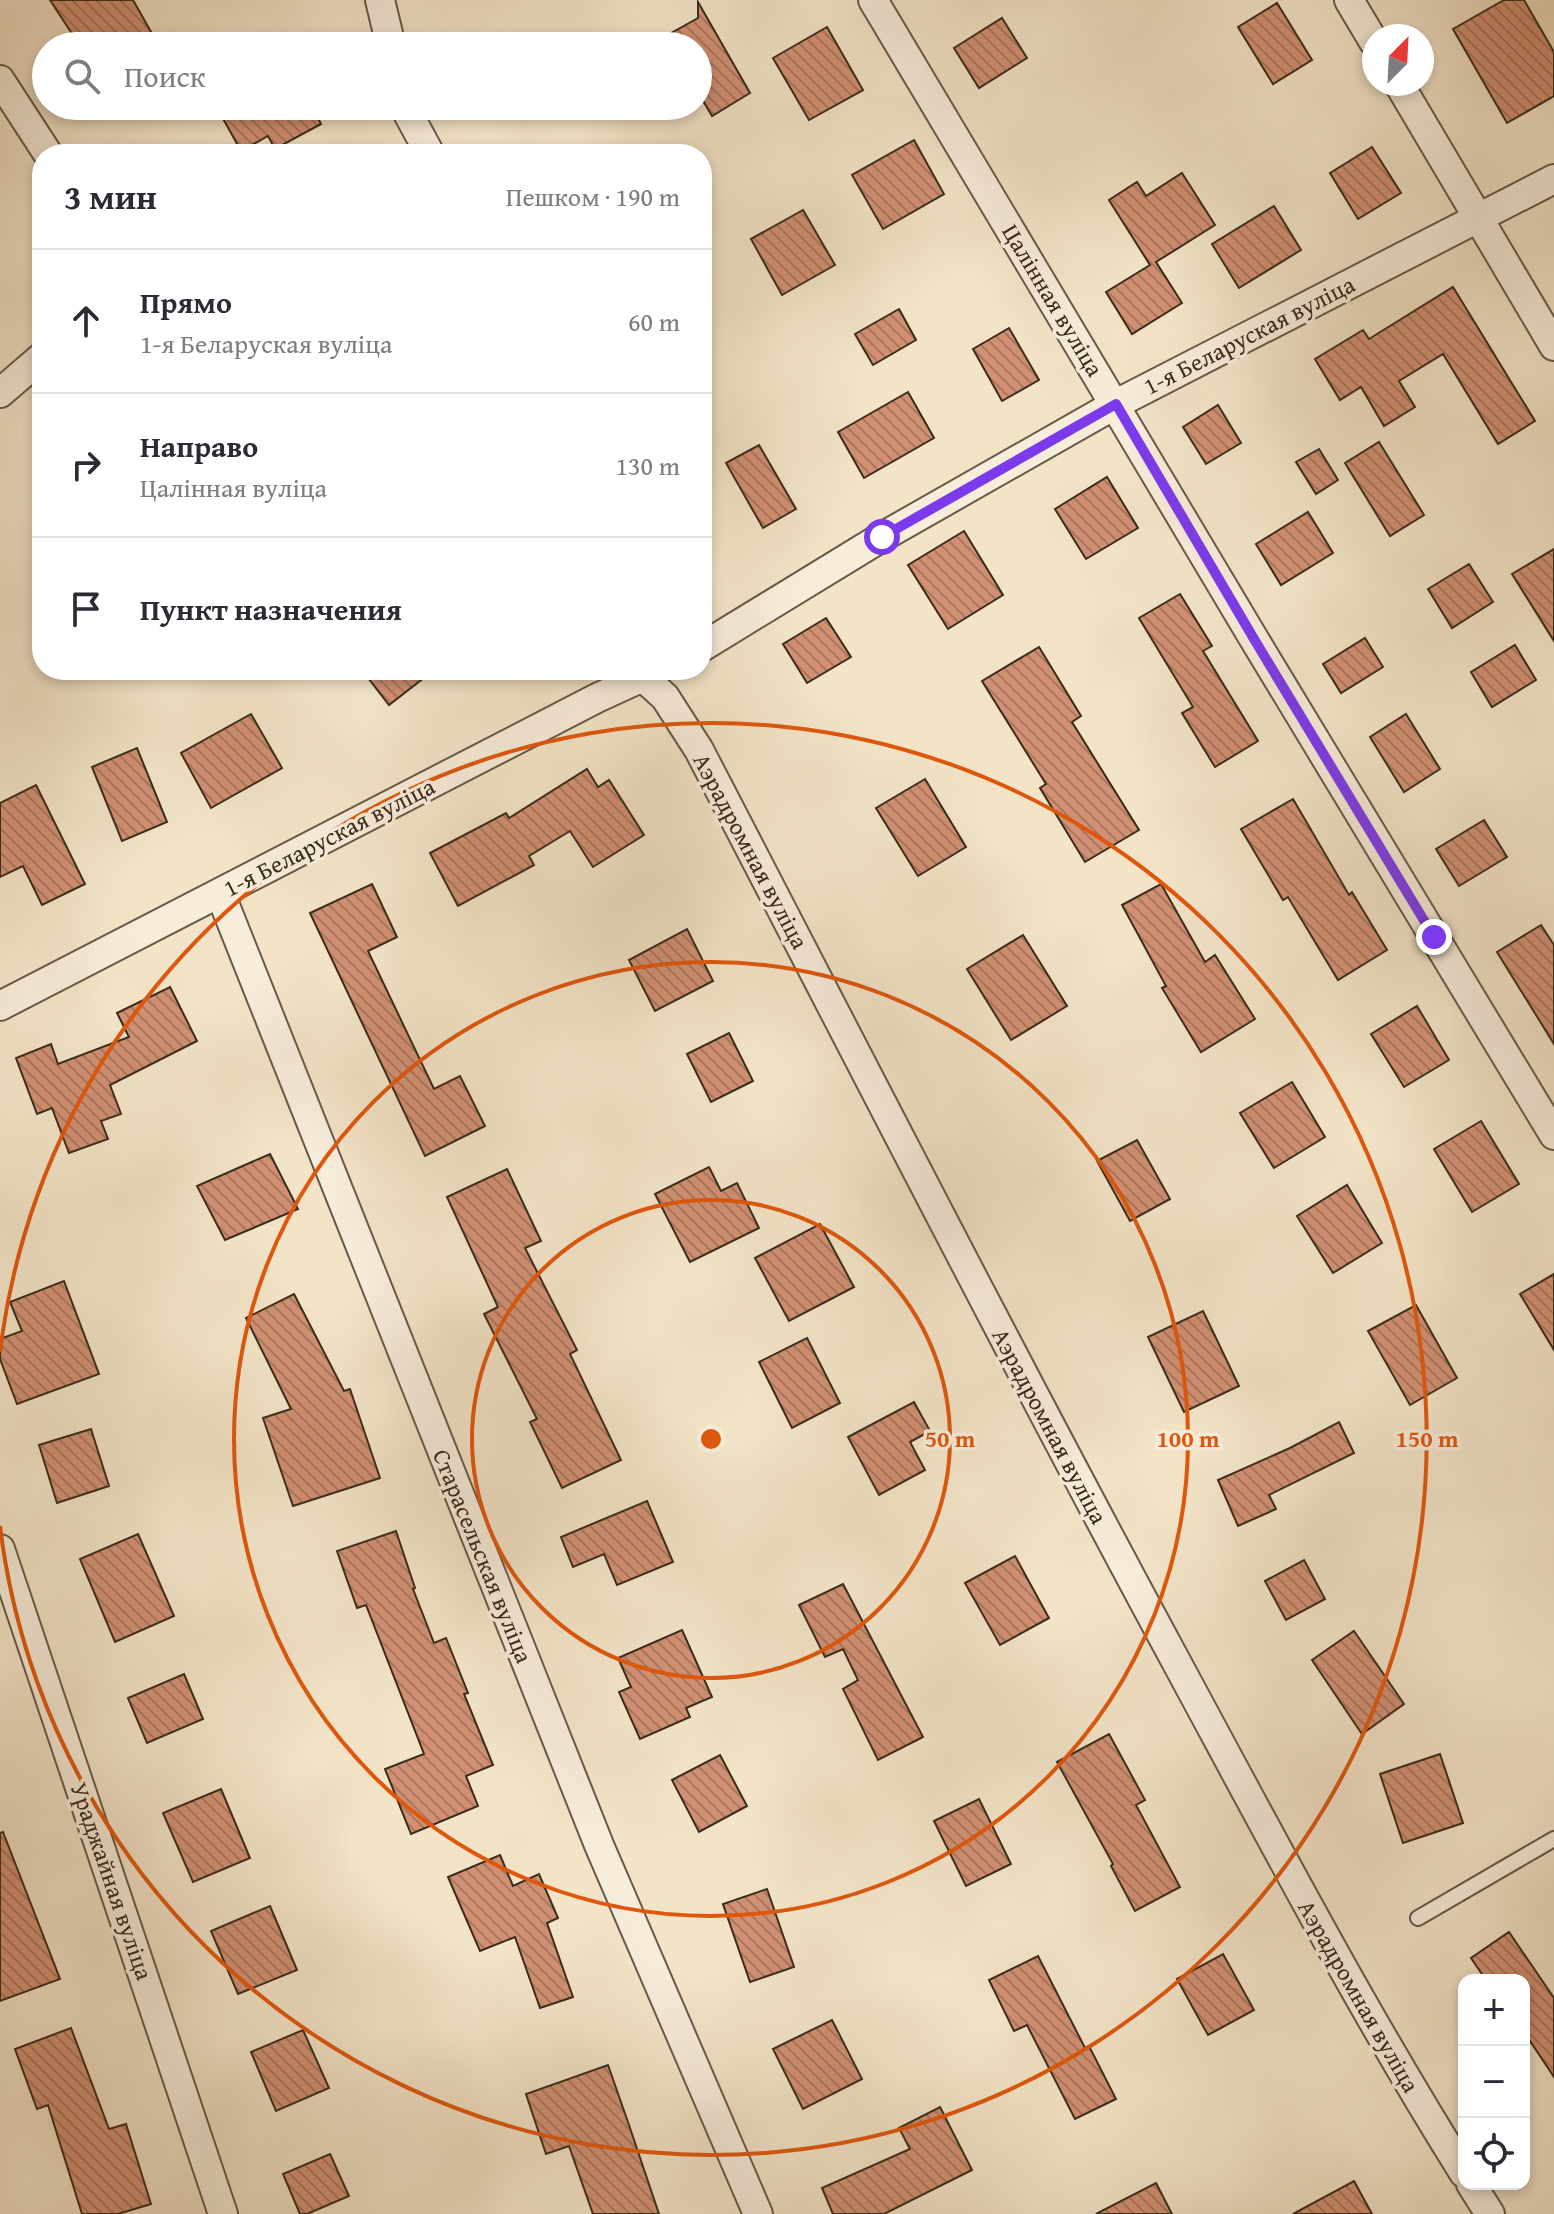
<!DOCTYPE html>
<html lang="ru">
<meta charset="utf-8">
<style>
body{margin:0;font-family:"Gentium Book Plus",serif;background:#f2f2f3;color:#2b2b33}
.controls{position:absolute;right:24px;bottom:24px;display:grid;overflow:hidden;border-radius:16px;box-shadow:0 4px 12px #0003}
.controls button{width:72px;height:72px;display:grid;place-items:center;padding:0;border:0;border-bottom:2px solid #e1e1e2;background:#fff;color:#2b2b33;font:40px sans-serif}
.compass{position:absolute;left:1362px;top:24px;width:72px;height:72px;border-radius:50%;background:#fff;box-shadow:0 4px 12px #0003;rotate:24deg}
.stop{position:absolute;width:24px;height:24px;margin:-18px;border:6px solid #7c3aed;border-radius:50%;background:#fff}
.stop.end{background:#7c3aed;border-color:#fff;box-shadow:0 2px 8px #0008}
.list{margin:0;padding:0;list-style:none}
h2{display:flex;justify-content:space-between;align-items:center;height:104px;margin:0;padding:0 32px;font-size:34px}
h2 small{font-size:26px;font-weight:400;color:#7c7c81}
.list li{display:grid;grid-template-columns:52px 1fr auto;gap:24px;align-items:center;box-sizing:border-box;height:144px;padding:0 32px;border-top:2px solid #e1e1e2}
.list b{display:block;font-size:30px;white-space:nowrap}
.list p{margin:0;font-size:26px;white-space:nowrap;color:#7c7c81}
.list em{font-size:26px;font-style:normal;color:#7c7c81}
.icon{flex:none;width:44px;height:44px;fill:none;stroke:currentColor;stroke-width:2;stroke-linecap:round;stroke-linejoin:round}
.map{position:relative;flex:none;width:1554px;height:2214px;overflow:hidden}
.search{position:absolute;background:#fff;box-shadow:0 4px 12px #0003;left:32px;top:32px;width:680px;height:88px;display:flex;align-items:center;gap:20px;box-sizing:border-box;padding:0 28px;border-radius:44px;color:#7c7c81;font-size:30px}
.panel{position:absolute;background:#fff;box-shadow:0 4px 12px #0003;left:32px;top:144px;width:680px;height:536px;border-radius:32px}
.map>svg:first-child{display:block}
.building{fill:url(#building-back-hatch);stroke:#3a2b1a;stroke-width:2}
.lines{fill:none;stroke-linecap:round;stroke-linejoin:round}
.lane-casing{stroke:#685946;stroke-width:18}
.street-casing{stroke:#685946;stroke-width:32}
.lane{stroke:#f7eddb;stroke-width:14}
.street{stroke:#f7eddb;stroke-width:28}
.route{stroke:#7c3aed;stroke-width:10}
.ring{fill:none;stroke:#df570d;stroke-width:4}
.labels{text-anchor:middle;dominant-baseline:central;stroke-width:7;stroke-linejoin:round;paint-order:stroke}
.street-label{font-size:24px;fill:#3a2b1a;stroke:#f7eddb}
.centre{fill:#df570d;stroke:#f7eddb;stroke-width:4}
.ring-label{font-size:24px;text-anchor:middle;font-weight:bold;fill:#df570d;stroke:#f7eddb;stroke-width:7;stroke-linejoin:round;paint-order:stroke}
</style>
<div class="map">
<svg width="1554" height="2214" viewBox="0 0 1554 2214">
<defs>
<pattern id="building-back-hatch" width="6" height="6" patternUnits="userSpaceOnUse" patternTransform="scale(2)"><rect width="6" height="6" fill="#d19073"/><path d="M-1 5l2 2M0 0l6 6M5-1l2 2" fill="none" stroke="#ab765e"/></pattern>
</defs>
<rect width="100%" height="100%" fill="#f3e4c8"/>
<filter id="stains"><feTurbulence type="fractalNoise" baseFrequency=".0025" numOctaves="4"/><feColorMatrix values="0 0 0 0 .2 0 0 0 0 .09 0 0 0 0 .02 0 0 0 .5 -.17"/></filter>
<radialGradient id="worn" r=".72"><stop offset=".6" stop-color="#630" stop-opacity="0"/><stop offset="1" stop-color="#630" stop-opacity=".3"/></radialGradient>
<g class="building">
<path d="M50,0H133L159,46H80Z"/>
<path d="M1504,0H1524L1554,52V96L1507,123L1453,29Z"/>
<path d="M698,2L750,93L712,116L698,92V46H648L698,18Z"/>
<path d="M1277,3L1312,60L1273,84L1238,27Z"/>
<path d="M1002,18L1027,58L979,88L954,48Z"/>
<path d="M827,27L863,90L809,120L773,58Z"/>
<path d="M216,106H312L321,124L275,149L268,136L241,151Z"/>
<path d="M914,140L944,194L883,229L852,175Z"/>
<path d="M1372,147L1401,193L1358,219L1330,173Z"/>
<path d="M1182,173L1215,225L1156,262L1182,303L1132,334L1106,292L1150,265L1109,200L1137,182L1146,196Z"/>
<path d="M1274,206L1301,250L1239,288L1212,244Z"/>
<path d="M803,210L835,265L782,295L751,239Z"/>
<path d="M1453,287L1535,421L1498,444L1443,354L1399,381L1415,407L1384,426L1361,387L1340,400L1315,359L1363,330L1369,339Z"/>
<path d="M899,309L916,340L873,365L855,334Z"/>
<path d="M1009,328L1039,380L1002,401L973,349Z"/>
<path d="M908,392L934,438L864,478L838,432Z"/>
<path d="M1218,405L1241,443L1206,464L1183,427Z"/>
<path d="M1379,442L1424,515L1390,536L1345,463Z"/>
<path d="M759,445L796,509L763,528L726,463Z"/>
<path d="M1319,449L1338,480L1316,494L1296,462Z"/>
<path d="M1107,477L1138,528L1086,559L1055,509Z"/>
<path d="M1308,512L1333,553L1281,585L1256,544Z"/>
<path d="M964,531L1003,595L948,629L908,565Z"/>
<path d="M1554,549V641L1512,574Z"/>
<path d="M1469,564L1493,602L1452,628L1428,589Z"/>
<path d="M1180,594L1212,646L1203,651L1258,741L1215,767L1182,713L1193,707L1139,618Z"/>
<path d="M826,618L851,657L807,683L783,644Z"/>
<path d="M1365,638L1383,667L1341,693L1323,664Z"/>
<path d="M1515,645L1536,680L1492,707L1471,672Z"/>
<path d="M1039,647L1081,716L1072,722L1139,830L1085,862L1040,788L1046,784L982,681Z"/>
<path d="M362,670H434L389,705Z"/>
<path d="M251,714L282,768L211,808L181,753Z"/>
<path d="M1406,714L1440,769L1404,792L1370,737Z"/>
<path d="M137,748L167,822L122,841L92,767Z"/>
<path d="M587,769L598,787L609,780L644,835L593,867L570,831L529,856L534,865L458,906L430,853L506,813L509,818Z"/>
<path d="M925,779L966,847L918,876L876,808Z"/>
<path d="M36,785L85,884L42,905L23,866L0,877V803Z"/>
<path d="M1293,799L1349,895L1352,892L1387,950L1338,980L1288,897L1283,900L1241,829Z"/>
<path d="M1484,820L1507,857L1459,886L1436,849Z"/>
<path d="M372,884L397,937L368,951L434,1089L460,1076L485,1126L425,1156L310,913Z"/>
<path d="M1161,884L1205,962L1215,955L1255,1019L1201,1052L1162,988L1166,986L1122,905Z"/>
<path d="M1541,925L1554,945V1044L1497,952Z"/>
<path d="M687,929L713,981L655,1011L629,960Z"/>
<path d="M1023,935L1067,1006L1011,1040L967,969Z"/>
<path d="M170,987L197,1041L110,1085L121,1114L101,1121L108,1139L69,1153L52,1108L37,1114L16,1058L51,1044L58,1064L129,1037L117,1013Z"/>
<path d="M1417,1006L1449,1060L1404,1087L1371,1034Z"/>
<path d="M729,1033L753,1081L711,1102L687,1054Z"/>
<path d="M1292,1082L1325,1137L1274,1168L1240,1113Z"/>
<path d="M1481,1121L1519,1184L1472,1212L1434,1149Z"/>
<path d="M1137,1140L1170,1199L1130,1221L1097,1161Z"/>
<path d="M270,1154L298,1209L225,1240L197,1186Z"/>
<path d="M709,1167L721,1191L737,1183L759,1228L690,1262L655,1194Z"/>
<path d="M507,1169L541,1241L525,1248L577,1350L570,1354L621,1460L562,1488L530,1422L537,1419L484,1314L498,1307L447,1197Z"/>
<path d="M1347,1185L1382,1243L1333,1273L1297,1216Z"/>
<path d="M820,1224L854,1287L789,1321L755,1258Z"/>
<path d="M1554,1274V1350L1520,1294Z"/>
<path d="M64,1281L99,1374L17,1404L0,1359V1339L22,1331L10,1302Z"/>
<path d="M294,1294L344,1391L350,1389L380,1478L293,1506L263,1418L291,1409L246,1318Z"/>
<path d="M1416,1305L1457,1378L1410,1405L1368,1331Z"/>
<path d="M1203,1311L1239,1386L1184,1412L1148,1337Z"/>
<path d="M807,1338L840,1403L792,1428L759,1362Z"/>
<path d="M914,1402L930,1431L910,1442L925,1470L879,1495L848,1437Z"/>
<path d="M1339,1422L1354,1453L1269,1495L1276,1509L1238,1526L1218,1480L1290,1448Z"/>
<path d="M91,1429L109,1486L57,1503L39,1445Z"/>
<path d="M647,1501L673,1562L617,1585L604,1554L573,1567L561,1537Z"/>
<path d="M396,1531L415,1588L413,1589L434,1643L446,1638L468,1693L464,1694L493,1765L466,1776L478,1806L411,1834L385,1769L424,1754L366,1605L357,1608L337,1551Z"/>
<path d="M138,1534L174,1616L115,1642L80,1559Z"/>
<path d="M1015,1556L1049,1618L1000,1645L965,1583Z"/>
<path d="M1304,1560L1325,1599L1286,1620L1265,1581Z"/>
<path d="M843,1584L923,1737L878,1760L843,1689L858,1680L843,1649L825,1657L799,1605Z"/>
<path d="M682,1630L712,1697L686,1708L690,1717L640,1739L619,1692L631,1687L618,1658Z"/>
<path d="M1354,1631L1404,1704L1362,1734L1312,1660Z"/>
<path d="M184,1674L203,1719L147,1743L128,1698Z"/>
<path d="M1109,1734L1145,1800L1136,1805L1180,1887L1135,1911L1111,1866L1113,1864L1057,1762Z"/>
<path d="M1440,1754L1463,1823L1403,1843L1380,1774Z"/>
<path d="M720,1755L747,1806L699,1832L672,1780Z"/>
<path d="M221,1789L250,1858L193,1882L163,1813Z"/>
<path d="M979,1799L1011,1864L966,1886L934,1821Z"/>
<path d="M3,1832L60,1979L0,2001V1833Z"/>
<path d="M500,1855L513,1886L539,1874L558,1918L547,1923L573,1997L540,2008L515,1937L480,1951L448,1877Z"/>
<path d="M767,1889L794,1967L750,1982L723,1904Z"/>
<path d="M270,1906L297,1970L238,1994L211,1931Z"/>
<path d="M1509,1932L1554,1998V2077L1524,2032V1980H1486L1471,1958Z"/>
<path d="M1223,1954L1254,2010L1208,2035L1177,1979Z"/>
<path d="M1038,1956L1085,2048L1089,2046L1116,2099L1075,2119L1027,2025L1014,2031L989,1980Z"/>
<path d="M832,2020L862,2079L803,2109L773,2049Z"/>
<path d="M71,2028L109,2129L126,2124L151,2204L118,2214H82L48,2105L37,2109L15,2049Z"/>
<path d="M303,2030L329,2088L276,2111L251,2052Z"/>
<path d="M608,2065L629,2125L659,2214H593L569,2146L546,2154L526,2094Z"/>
<path d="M940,2107L972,2170L884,2214H833L822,2188L910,2149L899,2128Z"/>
<path d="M330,2154L349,2196L307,2214H300L283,2174Z"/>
<path d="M1354,2181L1372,2214H1293Z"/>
<path d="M1156,2183L1172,2214H1096Z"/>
</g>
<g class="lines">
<g class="lane-casing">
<path id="lane" d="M1418,1918L1554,1839"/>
</g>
<g class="street-casing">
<g id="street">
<path d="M380,0L391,46"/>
<path d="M873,0L1254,639L1554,1135"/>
<path d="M1349,0L1374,42"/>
<path d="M0,80L48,154"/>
<path d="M1399,84L1554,346"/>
<path d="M404,106L430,154"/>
<path d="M0,393L42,357"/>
<path d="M702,647L882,537L1116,404L1554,179"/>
<path d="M635,670L665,697L699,750C860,1060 1019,1371 1185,1678C1275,1845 1363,2012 1464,2173"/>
<path d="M220,893L599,1845L758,2214"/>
<path d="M0,1006L597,698L658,670"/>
<path d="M0,1549L223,2214"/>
<path d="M1471,2184L1490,2214"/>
</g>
</g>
<use href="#lane" class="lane"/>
<use href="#street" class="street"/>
</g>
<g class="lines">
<path class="route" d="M882,537L1116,404L1254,639L1434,937"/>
</g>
<g class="ring">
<circle cx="711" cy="1439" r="239"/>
<circle cx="711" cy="1439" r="477"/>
<path d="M0 1352A716 716 0 1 1 0 1526"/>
</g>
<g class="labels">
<g class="street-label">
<text transform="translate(1053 300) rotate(59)">Цалінная вуліца</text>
<text transform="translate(1249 335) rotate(-27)">1-я Беларуская вуліца</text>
<text transform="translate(329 837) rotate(-27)">1-я Беларуская вуліца</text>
<text transform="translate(751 851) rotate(62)">Аэрадромная вуліца</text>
<text transform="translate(1050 1426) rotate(62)">Аэрадромная вуліца</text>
<text transform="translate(483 1556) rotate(68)">Старасельская вуліца</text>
<text transform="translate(112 1881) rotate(71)">Ураджайная вуліца</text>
<text transform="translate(1359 1996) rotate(60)">Аэрадромная вуліца</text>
</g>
</g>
<circle cx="711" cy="1439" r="12" class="centre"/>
<g class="ring-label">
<text x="950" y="1447">50 m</text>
<text x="1188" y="1447">100 m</text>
<text x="1427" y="1447">150 m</text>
</g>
<rect width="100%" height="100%" filter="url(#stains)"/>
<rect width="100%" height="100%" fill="url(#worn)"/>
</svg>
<div class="controls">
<button>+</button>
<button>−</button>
<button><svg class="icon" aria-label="locate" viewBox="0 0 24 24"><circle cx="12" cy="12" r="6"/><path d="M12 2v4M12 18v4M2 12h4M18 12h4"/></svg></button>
</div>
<svg class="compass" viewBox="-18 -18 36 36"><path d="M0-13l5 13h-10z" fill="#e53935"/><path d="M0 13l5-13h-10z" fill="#7c7c81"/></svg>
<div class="stop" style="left:882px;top:537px"></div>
<div class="stop end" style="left:1434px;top:937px"></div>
<div class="search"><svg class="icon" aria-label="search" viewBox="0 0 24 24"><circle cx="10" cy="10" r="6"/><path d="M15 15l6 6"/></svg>Поиск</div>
<section class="panel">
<h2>3 мин<small>Пешком · 190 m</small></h2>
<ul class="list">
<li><svg class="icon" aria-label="ahead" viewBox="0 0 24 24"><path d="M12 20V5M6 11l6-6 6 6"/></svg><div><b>Прямо</b><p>1-я Беларуская вуліца</p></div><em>60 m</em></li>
<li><svg class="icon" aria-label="right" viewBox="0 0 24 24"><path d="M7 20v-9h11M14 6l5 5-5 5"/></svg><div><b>Направо</b><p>Цалінная вуліца</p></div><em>130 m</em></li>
<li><svg class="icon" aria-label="arrive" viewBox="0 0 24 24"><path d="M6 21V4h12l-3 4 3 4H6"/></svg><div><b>Пункт назначения</b></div></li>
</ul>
</section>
</div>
